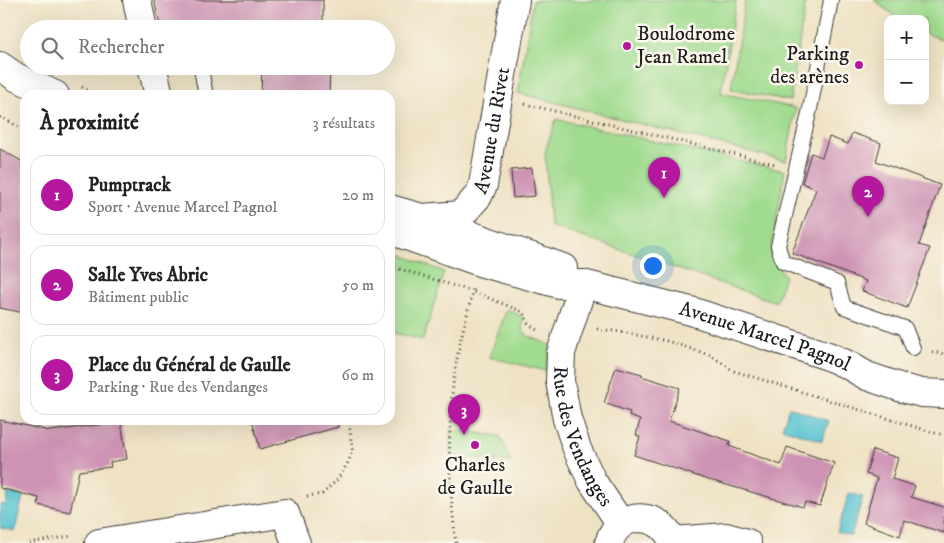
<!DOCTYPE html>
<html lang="fr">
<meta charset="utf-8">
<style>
body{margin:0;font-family:"IM FELL DW Pica",serif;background:#f2f2f2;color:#222}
.controls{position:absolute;right:15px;top:15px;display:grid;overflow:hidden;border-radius:10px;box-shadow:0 5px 20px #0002}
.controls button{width:45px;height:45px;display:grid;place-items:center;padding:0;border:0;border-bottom:1px solid #e0e0e0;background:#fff;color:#222;font:25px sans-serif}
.you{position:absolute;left:652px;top:265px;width:18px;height:18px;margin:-12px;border:4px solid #fff;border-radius:50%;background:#1a73e8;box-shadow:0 0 0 8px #1a73e833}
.badge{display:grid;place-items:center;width:32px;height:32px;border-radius:50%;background:#b5179e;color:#fff;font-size:16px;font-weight:700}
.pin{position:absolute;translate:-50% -41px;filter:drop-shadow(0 1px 2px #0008)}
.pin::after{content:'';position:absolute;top:26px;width:18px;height:15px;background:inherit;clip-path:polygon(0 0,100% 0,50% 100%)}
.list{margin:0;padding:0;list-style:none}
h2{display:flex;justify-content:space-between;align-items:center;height:65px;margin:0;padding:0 20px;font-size:21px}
h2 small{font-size:16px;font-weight:400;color:#767676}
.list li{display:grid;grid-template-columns:32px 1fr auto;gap:15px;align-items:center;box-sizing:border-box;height:80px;margin:0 10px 10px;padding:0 10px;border:1px solid #e0e0e0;border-radius:15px}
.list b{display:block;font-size:19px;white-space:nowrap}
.list p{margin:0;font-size:16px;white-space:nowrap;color:#767676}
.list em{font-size:16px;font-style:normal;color:#767676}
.icon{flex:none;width:28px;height:28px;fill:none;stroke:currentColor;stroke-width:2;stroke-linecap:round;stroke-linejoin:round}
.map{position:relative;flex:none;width:944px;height:543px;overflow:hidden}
.search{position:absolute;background:#fff;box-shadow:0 5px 20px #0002;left:20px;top:20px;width:375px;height:55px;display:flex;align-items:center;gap:12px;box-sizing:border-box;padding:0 18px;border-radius:28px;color:#767676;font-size:19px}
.panel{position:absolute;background:#fff;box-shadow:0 5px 20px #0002;left:20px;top:90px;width:375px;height:335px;border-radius:15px}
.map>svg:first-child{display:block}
.green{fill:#a0db8f;stroke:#5e7c56}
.water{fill:#56c2d0;stroke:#396f76}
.building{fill:#ce93b4}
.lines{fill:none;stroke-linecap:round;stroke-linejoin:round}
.service-casing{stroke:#3c3a35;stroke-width:16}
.minor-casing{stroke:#3c3a35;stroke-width:30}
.secondary-casing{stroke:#3c3a35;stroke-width:30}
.path{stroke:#3c3a35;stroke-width:3;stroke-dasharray:1 4;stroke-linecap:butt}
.service{stroke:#fff;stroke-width:14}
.minor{stroke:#fff;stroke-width:28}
.secondary{stroke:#fff;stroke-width:28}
.poi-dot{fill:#b5179e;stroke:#fbf7ec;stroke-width:2}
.labels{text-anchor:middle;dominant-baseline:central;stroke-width:5;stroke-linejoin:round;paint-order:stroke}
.poi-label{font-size:20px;fill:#1c1c1c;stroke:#fbf7ec;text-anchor:start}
.street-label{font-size:20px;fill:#1c1c1c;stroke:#fbf7ec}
</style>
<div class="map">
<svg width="944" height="543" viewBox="0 0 944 543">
<rect width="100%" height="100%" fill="#fbf7ec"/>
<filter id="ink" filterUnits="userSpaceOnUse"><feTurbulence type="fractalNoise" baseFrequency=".02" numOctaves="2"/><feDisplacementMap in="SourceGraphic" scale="10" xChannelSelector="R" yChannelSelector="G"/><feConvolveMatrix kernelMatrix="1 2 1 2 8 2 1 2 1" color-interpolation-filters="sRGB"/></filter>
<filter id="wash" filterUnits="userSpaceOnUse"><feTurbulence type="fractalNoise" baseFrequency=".0096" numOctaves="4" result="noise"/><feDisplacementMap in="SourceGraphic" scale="20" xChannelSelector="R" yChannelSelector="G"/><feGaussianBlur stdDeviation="1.12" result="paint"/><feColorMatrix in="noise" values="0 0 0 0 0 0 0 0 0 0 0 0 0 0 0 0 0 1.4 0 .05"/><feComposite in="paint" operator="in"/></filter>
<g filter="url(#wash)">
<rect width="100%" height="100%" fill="#efe2c4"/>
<g class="green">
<path d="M533,0H736L721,93L796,108L786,161L518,93Z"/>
<path d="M745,0H806L790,101L731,89Z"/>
<path d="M874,0H944V40L925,33V19H898Z"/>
<path d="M556,119L785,171L770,257L785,276L776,302L550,226L545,152Z"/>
<path d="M390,250L444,272L423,340L390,332Z"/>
<path d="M507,309L524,318L522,328L528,336L551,345L546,371L489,357Z"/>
<path d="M450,429L500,436L511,462L450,456Z"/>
</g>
<g class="water">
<path d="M789,407L829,421L822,441L782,428Z"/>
<path d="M8,493L23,496L15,531L0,528V504L6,505Z"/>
<path d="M849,493L863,497L851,536L837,532Z"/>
</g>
<g id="blocks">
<g class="building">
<path d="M154,0H323V29H161Z"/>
<path d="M262,66H330L329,95H261Z"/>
<path d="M852,133L881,143L876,161L940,185L919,245L930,248L907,308L862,291L866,281L792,253L816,189L802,183L811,153L822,157L829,137L848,144Z"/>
<path d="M0,149L25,163V313L0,308Z"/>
<path d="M532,168L535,196L513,198L511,170Z"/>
<path d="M616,367L642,374L641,376L680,388L669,421L730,441L729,446L781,465L787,447L834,463L820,506L805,502L803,507L706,479L634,455L640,437L636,435L640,420L629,416L630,412L604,403Z"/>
<path d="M0,420L50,431L121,422L127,459L110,462L111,467L79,471L70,512L38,505L39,498L0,488Z"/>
<path d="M252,420H337L338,427L260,449Z"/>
<path d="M873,450L898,458L892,479L915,486L911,497L944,507V533L904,520L900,536L864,523L877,478L866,474Z"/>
</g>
</g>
</g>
<g filter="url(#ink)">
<use href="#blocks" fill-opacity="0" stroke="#3c3a35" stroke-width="1"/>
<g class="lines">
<g class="service-casing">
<g id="service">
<path d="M831,0L810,109L778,246L783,262L837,283L844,307L905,328L913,348"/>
<path d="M198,66L201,69L206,95"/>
</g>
</g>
<g class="minor-casing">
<g id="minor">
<path d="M137,0L143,29"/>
<path d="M152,66L159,95"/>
<path id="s1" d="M422,218L461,215L478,196L483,185L515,0"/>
<path id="s2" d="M583,284L561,353L560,381L567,419L577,449L592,481L621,524"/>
<path d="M673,541L726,537L747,543"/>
<path d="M99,543L285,513L296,543"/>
<path d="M609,543C618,509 663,511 673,543"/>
</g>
</g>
<g class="secondary-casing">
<g id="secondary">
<path d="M0,66L16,77L55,95"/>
<path d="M390,209L422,218L563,268"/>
<path id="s3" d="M390,230L483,263L559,284H583L691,311L828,356L848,365L867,376L902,388L922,393L944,394"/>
</g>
</g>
<g class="path">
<path d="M82,87L97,95"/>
<path d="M525,104L775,164"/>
<path d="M0,117L25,130"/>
<path d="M390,266L468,290"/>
<path d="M474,292L523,312L528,323L538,331"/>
<path d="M597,329L621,332L667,341L710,355L734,371L938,434H944"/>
<path d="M932,352L944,354"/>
<path d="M307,496L322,494L338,479L349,461L352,449L349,420"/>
<path d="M29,543L72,536"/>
<path d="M456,543C448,479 446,412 459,348C463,328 469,309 473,289"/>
</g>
<use href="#service" class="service"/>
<use href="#minor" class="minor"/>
<use href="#secondary" class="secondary"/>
</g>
</g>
<g class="poi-dot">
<circle cx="627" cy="46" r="5"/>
<circle cx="859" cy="65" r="5"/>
<circle cx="475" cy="445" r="5"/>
</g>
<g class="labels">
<g class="poi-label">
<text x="637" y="34">Boulodrome<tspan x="637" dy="23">Jean Ramel</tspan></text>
<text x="849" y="54" text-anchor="end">Parking<tspan x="849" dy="23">des arènes</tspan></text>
<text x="475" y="465" text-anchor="middle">Charles<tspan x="475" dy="23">de Gaulle</tspan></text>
</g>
<g class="street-label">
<text stroke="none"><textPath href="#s1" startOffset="132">Avenue du Rivet</textPath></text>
<text stroke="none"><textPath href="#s3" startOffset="391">Avenue Marcel Pagnol</textPath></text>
<text stroke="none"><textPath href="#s2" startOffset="160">Rue des Vendanges</textPath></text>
</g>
</g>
</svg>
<div class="controls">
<button>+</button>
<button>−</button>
</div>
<div class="you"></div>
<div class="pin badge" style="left:664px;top:198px">1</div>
<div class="pin badge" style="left:868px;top:217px">2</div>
<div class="pin badge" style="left:464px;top:435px">3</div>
<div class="search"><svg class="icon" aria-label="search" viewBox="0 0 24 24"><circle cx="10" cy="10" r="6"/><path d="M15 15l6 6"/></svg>Rechercher</div>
<section class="panel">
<h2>À proximité<small>3 résultats</small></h2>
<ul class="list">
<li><span class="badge">1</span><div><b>Pumptrack</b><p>Sport · Avenue Marcel Pagnol</p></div><em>20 m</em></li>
<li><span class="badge">2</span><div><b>Salle Yves Abric</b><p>Bâtiment public</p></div><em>50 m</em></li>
<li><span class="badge">3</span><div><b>Place du Général de Gaulle</b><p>Parking · Rue des Vendanges</p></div><em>60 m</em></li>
</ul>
</section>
</div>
